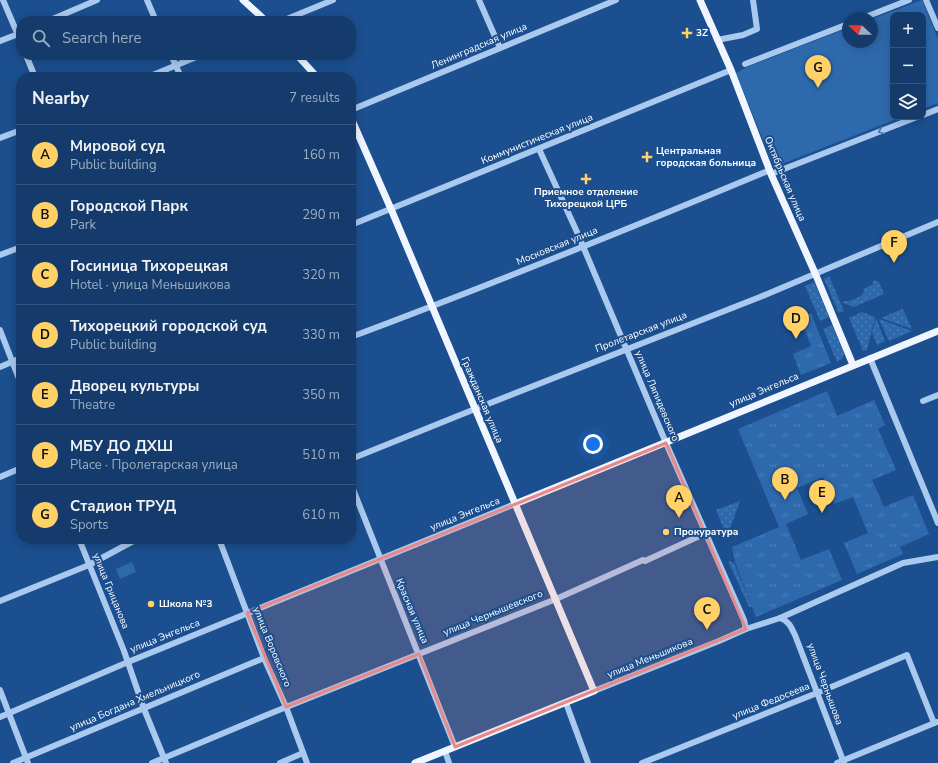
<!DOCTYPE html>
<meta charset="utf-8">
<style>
body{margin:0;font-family:"Nunito Sans",sans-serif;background:#214673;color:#f1f3f6}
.controls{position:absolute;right:12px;top:12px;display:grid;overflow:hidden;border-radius:8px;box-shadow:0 2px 10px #0003}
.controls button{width:36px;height:36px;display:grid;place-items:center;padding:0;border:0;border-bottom:1px solid #33557e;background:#143b6b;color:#f1f3f6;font:20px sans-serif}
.compass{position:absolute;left:842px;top:12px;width:36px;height:36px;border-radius:50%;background:#143b6b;box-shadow:0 2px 10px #0003;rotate:292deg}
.you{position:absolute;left:593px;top:444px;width:14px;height:14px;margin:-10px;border:3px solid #fff;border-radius:50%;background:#1a73e8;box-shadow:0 0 0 6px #1a73e833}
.badge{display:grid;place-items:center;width:26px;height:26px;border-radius:50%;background:#ffd166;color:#111;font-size:13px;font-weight:700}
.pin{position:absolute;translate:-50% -33px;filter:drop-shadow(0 1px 2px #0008)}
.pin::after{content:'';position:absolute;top:21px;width:14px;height:12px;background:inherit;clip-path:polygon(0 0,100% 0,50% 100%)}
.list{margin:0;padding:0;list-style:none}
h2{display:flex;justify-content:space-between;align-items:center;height:52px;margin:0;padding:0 16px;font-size:17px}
h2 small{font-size:13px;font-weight:400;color:#9dadc1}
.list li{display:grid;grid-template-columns:26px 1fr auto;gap:12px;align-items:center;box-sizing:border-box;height:60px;padding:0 16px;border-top:1px solid #33557e}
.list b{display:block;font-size:15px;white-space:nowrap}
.list p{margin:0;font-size:13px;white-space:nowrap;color:#9dadc1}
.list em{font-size:13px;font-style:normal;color:#9dadc1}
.icon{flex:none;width:22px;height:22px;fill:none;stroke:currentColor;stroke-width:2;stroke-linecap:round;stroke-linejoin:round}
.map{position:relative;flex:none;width:938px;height:763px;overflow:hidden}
.search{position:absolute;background:#143b6b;box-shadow:0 2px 10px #0003;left:16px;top:16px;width:340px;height:44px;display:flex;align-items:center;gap:10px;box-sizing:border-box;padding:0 14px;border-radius:16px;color:#9dadc1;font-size:15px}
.panel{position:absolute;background:#143b6b;box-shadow:0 2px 10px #0003;left:16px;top:72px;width:340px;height:472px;border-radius:16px}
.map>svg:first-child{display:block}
.grass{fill:url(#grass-dots)}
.park{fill:url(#park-tufts)}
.pitch{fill:#2e69ad}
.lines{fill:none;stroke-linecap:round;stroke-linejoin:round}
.minor{stroke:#a9c9ee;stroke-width:6}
.major{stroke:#f0f6ff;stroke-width:7}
.oneway{stroke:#4674ac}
.marked{fill:#e88989;fill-opacity:0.2;stroke:#e88989;stroke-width:3;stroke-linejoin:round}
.poi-dot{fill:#ffd166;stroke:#1b4f8f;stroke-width:1.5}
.labels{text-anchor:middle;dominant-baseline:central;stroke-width:4;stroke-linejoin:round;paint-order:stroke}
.poi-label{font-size:10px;font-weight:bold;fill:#fff;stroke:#1b4f8f;text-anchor:start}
.street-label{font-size:10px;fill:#fff;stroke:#1b4f8f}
</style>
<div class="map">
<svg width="938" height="763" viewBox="0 0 938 763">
<defs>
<pattern id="grass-dots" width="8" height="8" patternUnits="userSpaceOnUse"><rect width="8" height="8" fill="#2e69ad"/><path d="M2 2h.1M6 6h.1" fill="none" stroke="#4d80b9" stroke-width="1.8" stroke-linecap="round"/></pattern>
<pattern id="park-tufts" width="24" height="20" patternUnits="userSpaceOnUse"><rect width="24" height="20" fill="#2e69ad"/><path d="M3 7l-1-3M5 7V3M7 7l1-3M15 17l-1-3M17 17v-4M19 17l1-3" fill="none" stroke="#4d80b9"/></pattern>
</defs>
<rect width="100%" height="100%" fill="#1b4f8f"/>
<g class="grass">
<path d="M829,276L844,311L839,313L824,279Z"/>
<path d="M874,280L879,282L884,294L854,307L843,303V301C849,302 859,298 863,294L864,289L872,285Z"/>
<path d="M814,282L829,317L820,321L805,286Z"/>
<path d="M903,309L912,329L881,318L900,310Z"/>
<path d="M862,312L875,317L867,350L863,351L849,318Z"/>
<path d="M876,318L885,341L877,345L872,332Z"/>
<path d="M879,319L912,331L889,341Z"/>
<path d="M832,325L844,354L842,359L837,362L823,329Z"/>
<path d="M740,501L727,537L716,510Z"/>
<path d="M728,561L734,563L752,606L749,607Z"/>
</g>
<g class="park">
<path d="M811,313L831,363L801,375L793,354L811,346L800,318Z"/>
<path d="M827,391L837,416L874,400L885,425L878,429L896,470L872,480L884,507L913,495L929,534L900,547L903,554L857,574L844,543L868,533L853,497L834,504L823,477L797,488L808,514L786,524L801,560L829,549L842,580L756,617L735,562L732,547L779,527L738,429Z"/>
</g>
<g class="pitch">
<path d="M922,0L938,39V103L923,109V15H893V117H902L774,167L736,73L747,67L848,28V42H872V19Z"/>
<path d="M132,562L136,572L120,579L116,569Z"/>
</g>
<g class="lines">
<g class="minor">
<path d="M3,0L21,42"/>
<path d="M147,0L156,21"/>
<path d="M479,0L500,48"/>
<path d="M926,0L938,28"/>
<path d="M863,18L909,0"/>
<path d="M48,21L97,0"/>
<path d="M282,21L333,0"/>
<path d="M717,40L743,35L757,29L753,0"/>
<path d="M0,41L21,33"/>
<path d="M26,55L35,77"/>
<path d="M171,55L181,77"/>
<path d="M745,64L848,24"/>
<path d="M148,77L201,55"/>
<path d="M351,110L616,0"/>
<path d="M923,115L938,109"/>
<path d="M0,138L21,130"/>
<path d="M539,149L577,232L666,443L744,620L746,629"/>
<path d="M771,174L917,117"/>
<path d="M351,225L731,70"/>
<path d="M0,255L21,247"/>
<path d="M0,330L21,384"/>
<path d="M351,337C492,284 631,228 770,170"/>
<path d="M870,358L938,523"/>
<path d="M0,367L21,358"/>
<path d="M923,401L938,395"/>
<path d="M351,459L475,409L760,297L938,222"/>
<path d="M0,477L21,468"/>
<path d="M351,484L455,747"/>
<path d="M79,539L124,651L144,709L166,763"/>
<path d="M219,539L264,658L286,707L307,763"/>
<path d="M0,601L89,565L137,539"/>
<path d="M780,618C789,621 791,627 795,635L844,763"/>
<path d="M0,690L28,763"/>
<path d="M594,691L719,641L746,629L780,618L903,563L938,557"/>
<path d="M566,703L588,763"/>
<path d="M0,717L128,662L515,504"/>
<path d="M445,751L449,763"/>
<path d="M13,763L264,658"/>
<path d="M152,763L274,712L556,599L643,560L645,561L706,533"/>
<path d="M280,763L303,753"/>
<path d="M642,763L817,693L907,655L934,723"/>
<path d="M837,763L937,722"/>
</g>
<g class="major">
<path d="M243,0L266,21"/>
<path d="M700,0L731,70L771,174L815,273L853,365"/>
<path d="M297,55L317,77"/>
<path d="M351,118L391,209L594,691L415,763"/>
<path d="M515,504L938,331"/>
</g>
</g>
<defs><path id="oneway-chevron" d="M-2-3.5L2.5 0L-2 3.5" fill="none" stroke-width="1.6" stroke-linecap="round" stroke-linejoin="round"/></defs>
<use class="oneway" href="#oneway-chevron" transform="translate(881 131) rotate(159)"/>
<path class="marked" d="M666,443L746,629L455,747L419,654L286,707L247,613Z"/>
<g class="poi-dot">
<path d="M685 27h4v4h4v4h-4v4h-4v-4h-4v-4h4z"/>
<path d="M645 151h4v4h4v4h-4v4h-4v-4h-4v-4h4z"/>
<path d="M584 173h4v4h4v4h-4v4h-4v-4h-4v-4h4z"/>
<circle cx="666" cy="532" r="4"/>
<circle cx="151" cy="604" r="4"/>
</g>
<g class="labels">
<g class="poi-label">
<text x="696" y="33">3Z</text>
<text x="656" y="151">Центральная<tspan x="656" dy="12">городская больница</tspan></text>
<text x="586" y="192" text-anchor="middle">Приемное отделение<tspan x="586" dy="12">Тихорецкой ЦРБ</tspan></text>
<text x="674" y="532">Прокуратура</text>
<text x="159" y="604">Школа №3</text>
</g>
<g class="street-label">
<text transform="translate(479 46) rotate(-23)">Ленинградская улица</text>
<text transform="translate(537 139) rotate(-22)">Коммунистическая улица</text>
<text transform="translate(785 179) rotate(67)">Октябрьская улица</text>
<text transform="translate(557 246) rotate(-22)">Московская улица</text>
<text transform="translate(641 332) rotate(-21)">Пролетарская улица</text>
<text transform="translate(764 390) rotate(-23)">улица Энгельса</text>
<text transform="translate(657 396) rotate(67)">улица Ляпидевского</text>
<text transform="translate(482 400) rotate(67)">Гражданская улица</text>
<text transform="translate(465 514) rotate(-22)">улица Энгельса</text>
<text transform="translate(111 591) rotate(68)">улица Грицанова</text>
<text transform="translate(412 611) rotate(67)">Красная улица</text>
<text transform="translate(493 613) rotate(-22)">улица Чернышевского</text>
<text transform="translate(165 636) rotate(-22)">улица Энгельса</text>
<text transform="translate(272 647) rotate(68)">улица Воровского</text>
<text transform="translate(650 658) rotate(-22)">улица Меньшикова</text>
<text transform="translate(825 684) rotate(70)">улица Чернышова</text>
<text transform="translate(135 701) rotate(-23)">улица Богдана Хмельницкого</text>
<text transform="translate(771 701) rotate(-22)">улица Федосеева</text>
</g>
</g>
</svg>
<div class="controls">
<button>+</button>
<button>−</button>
<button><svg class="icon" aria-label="layers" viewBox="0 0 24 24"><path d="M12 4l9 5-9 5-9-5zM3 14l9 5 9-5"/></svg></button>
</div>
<svg class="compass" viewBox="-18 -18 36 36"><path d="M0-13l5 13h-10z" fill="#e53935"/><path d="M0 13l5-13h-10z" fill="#9dadc1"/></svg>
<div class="you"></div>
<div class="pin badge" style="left:679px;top:518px">A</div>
<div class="pin badge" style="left:785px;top:500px">B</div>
<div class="pin badge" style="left:707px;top:630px">C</div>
<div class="pin badge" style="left:796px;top:339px">D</div>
<div class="pin badge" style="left:822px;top:513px">E</div>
<div class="pin badge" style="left:894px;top:263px">F</div>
<div class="pin badge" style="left:818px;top:88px">G</div>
<div class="search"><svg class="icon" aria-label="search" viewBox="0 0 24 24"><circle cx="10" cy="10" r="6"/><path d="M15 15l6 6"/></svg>Search here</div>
<section class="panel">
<h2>Nearby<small>7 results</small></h2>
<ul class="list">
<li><span class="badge">A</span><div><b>Мировой суд</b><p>Public building</p></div><em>160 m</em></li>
<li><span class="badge">B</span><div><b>Городской Парк</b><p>Park</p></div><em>290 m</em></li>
<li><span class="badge">C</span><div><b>Госиница Тихорецкая</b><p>Hotel · улица Меньшикова</p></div><em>320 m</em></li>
<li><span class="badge">D</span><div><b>Тихорецкий городской суд</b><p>Public building</p></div><em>330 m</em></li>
<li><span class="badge">E</span><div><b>Дворец культуры</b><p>Theatre</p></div><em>350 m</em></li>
<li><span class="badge">F</span><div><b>МБУ ДО ДХШ</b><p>Place · Пролетарская улица</p></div><em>510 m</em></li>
<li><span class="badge">G</span><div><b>Стадион ТРУД</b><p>Sports</p></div><em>610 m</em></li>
</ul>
</section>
</div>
